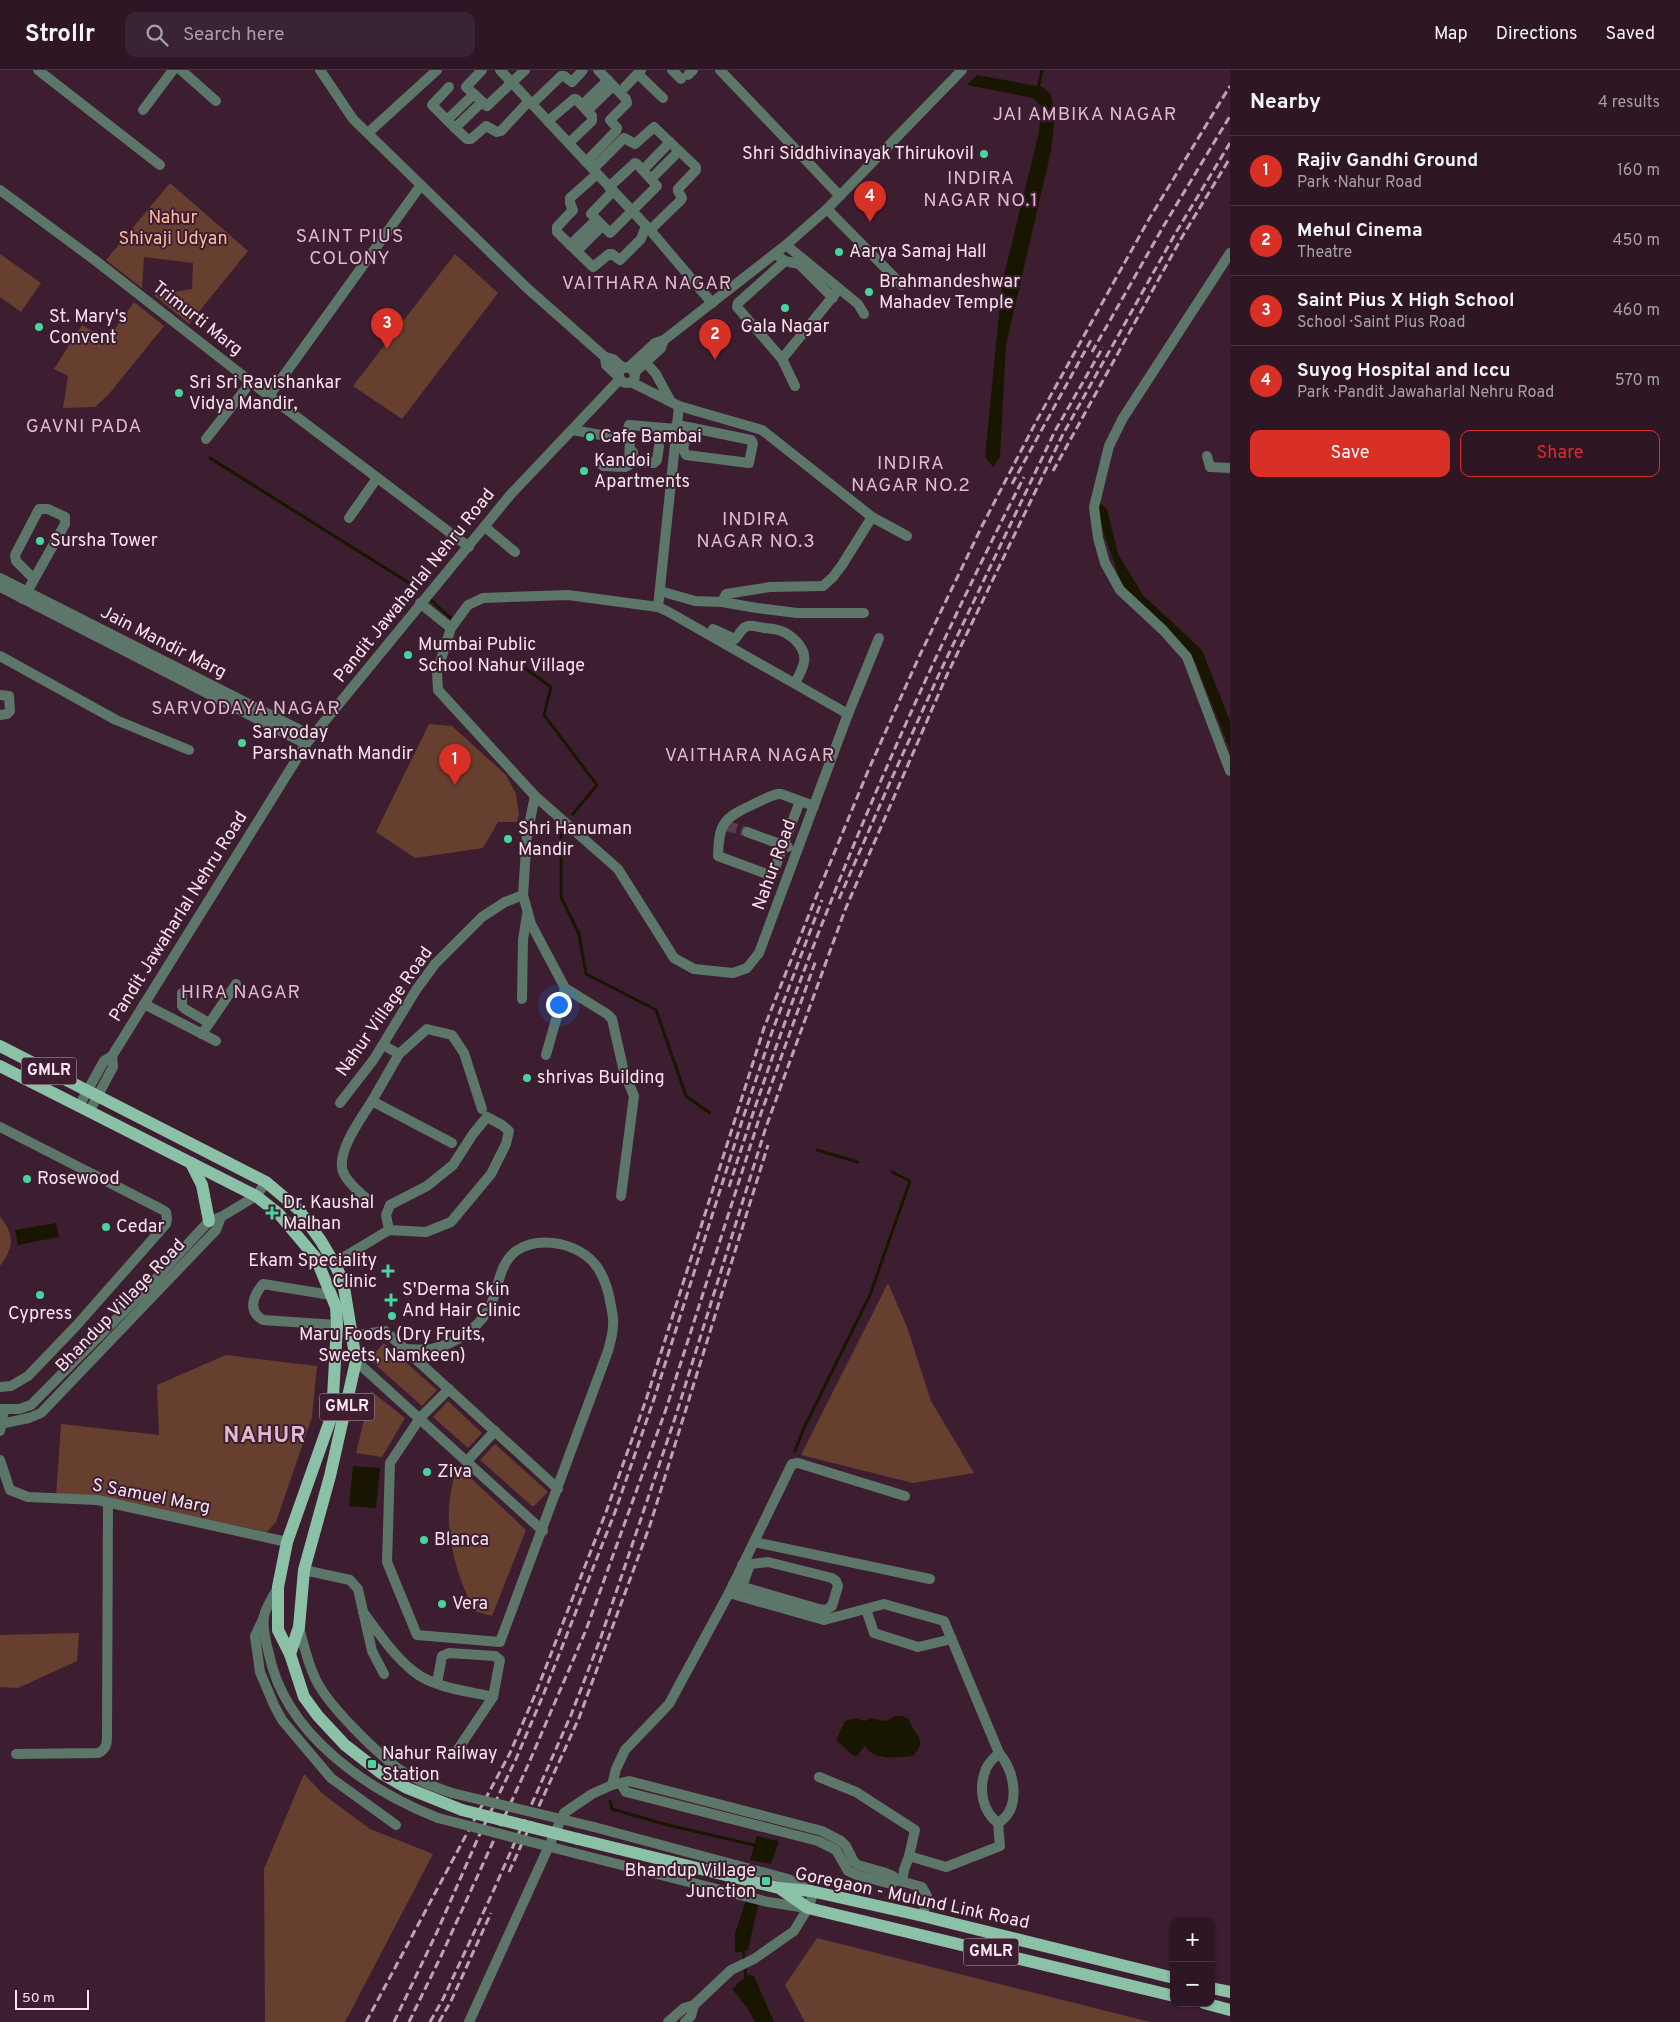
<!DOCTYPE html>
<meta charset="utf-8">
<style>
body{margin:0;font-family:Overpass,sans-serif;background:#3a2332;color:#f1f3f6}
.controls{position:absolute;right:15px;bottom:15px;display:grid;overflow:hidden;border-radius:10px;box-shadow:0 1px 4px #0004}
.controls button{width:45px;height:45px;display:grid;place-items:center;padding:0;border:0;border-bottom:1px solid #493542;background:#2e1625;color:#f1f3f6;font:25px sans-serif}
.scale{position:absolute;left:15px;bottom:12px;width:74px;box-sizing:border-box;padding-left:5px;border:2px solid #f8e3ee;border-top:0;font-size:14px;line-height:18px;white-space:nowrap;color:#f8e3ee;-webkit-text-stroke:4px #3d1e31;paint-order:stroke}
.you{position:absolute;left:558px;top:934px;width:18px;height:18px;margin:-12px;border:4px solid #fff;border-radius:50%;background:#1a73e8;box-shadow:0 0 0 8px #1a73e833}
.badge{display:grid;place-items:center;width:32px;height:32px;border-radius:50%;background:#d93025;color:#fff;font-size:16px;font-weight:700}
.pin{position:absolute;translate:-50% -41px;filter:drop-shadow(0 1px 2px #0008)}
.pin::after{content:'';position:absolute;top:26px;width:18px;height:15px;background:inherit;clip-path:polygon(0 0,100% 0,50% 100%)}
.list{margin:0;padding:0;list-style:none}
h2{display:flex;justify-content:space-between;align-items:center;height:65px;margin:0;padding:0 20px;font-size:21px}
h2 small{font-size:16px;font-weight:400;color:#a79fa7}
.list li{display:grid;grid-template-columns:32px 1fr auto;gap:15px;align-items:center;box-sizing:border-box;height:70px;padding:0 20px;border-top:1px solid #493542}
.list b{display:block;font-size:19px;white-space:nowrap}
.list p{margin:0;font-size:16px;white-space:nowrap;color:#a79fa7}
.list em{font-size:16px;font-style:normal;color:#a79fa7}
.actions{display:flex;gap:10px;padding:15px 20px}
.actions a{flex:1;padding:11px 0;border:1px solid #d93025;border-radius:10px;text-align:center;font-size:18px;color:#d93025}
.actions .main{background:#d93025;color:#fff}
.icon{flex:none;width:28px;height:28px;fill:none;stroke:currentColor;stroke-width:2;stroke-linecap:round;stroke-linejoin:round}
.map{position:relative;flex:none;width:1230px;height:1952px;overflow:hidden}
header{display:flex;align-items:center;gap:30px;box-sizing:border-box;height:70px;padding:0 25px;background:#2e1625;border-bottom:1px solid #493542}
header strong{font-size:24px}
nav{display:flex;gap:28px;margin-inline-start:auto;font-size:18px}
.search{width:350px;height:45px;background:#3a2332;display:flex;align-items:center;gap:12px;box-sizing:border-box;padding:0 18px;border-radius:10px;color:#a79fa7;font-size:19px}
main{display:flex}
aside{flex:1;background:#2e1625}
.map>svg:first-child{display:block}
.green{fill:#663f2f}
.water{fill:#191600}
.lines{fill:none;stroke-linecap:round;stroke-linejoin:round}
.stream{stroke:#191600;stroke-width:3}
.minor-tunnel{stroke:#593c4d;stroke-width:10;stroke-dasharray:10 5;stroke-linecap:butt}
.minor{stroke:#5c7669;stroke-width:10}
.tertiary{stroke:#5c7669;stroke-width:10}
.primary{stroke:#8bc2a7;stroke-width:12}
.rail{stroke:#bba3b1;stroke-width:3;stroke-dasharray:8 4;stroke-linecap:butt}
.tertiary-bridge{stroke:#5c7669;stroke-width:10}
.primary-bridge{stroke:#8bc2a7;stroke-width:12}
.poi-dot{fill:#48d49d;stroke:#3d1e31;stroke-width:2}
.labels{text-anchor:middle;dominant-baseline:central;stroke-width:4;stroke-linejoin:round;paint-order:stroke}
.shield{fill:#3d1e31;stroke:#c0a8b5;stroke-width:1}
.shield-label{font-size:16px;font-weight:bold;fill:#f8e3ee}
.poi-label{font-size:18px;fill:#f8e3ee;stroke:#3d1e31;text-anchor:start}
.park-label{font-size:18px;fill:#feba9e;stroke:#3d1e31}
.street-label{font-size:18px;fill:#f8e3ee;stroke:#3d1e31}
.neighbourhood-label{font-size:19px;letter-spacing:1px;fill:#e2b9d0;stroke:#3d1e31}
.district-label{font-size:22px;font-weight:bold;letter-spacing:1px;fill:#e2b9d0;stroke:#3d1e31}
</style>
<header>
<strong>Strollr</strong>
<div class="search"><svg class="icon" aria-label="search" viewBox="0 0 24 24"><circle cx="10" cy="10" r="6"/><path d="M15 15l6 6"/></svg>Search here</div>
<nav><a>Map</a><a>Directions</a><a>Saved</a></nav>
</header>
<main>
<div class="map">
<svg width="1230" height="1952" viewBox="0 0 1230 1952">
<rect width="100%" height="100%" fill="#3d1e31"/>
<g class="green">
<path d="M170,113L248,181L189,254L154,225L192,219L193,193L144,187L142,218L106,190Z"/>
<path d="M0,184L41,213L21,242L0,227Z"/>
<path d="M455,184L498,223L402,349L353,316Z"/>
<path d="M134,232L164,256L109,324L95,337L63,338L68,306L54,299L82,255L107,270Z"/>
<path d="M429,654L452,656L506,705L516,724L519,744L517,752H498L483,778L415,788L376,762Z"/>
<path d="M0,1147C15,1165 14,1177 0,1196Z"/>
<path d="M888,1213L907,1257L931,1331L974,1403L913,1413L801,1385Z"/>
<path d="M384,1273L437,1320L422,1336L369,1289Z"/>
<path d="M226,1285L317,1296L312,1347L276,1452L267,1462L104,1428L56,1426L61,1354L159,1365L157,1315Z"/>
<path d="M371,1321L405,1348L382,1387L356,1383Z"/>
<path d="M448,1331L482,1363L468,1378L433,1347Z"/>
<path d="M495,1374L548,1422L533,1437L480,1390Z"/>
<path d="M458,1396L526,1460L492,1546L474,1541C452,1495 439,1445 458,1396Z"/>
<path d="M79,1563L77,1591L18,1618L0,1617V1565Z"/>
<path d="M304,1704L324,1725L370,1759L433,1784L345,1952H265L264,1799Z"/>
<path d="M817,1868L1150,1952H805L785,1915Z"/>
</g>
<g class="water">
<path d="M977,5L1042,17L1051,24L1055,46L1051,81L1006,275L1000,387L993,397L985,387L1002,213L1039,62L1041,36L1033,28L967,15Z"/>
<path d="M1100,433L1107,439L1118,484L1143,525L1202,580L1230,651V679L1195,592L1186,578L1122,515L1097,443Z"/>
<path d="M56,1153L59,1167L18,1175L15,1160Z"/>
<path d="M353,1396L380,1398L376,1438L349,1436Z"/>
<path d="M895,1646H902L909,1649C914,1666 929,1669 913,1686C897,1687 875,1692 865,1676L857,1686H854L836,1670L845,1651L856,1648L865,1651L869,1648L886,1651Z"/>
<path d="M757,1766L779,1771L771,1794L750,1790Z"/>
<path d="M748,1824L760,1827L748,1880L735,1883V1863Z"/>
<path d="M749,1904L754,1906L774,1952H755L748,1939L732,1919Z"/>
</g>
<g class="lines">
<g class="stream">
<path d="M1038,19L1042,0"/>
<path d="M210,388L414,516"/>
<path d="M431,530L454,551"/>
<path d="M515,591L551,617L544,645L597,715L573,744"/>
<path d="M561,764V827L579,864L586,904L656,940L686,1026L710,1043"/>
<path d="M817,1080L858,1092"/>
<path d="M795,1381L803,1360L870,1225L910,1111L892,1102"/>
<path d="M610,1731L612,1739L664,1754L758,1776"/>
<path d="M743,1878L746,1909"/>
</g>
<path class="minor-tunnel" d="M727,756L747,762"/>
<g class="minor">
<path d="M38,0L160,95"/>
<path d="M181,0L216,31"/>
<path d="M482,0L466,17L487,36L525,0"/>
<path d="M500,0L650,160L712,233"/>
<path d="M672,0L681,9"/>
<path d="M720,0L840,126"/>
<path d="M638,4L663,28"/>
<path d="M688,5L693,0"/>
<path d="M625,17L641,0"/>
<path d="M474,24L447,50L455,58L482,32"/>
<path d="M532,34L561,6H564L572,12L583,0"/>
<path d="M582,35L608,10"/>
<path d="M143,40L173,0"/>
<path d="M587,41L613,16"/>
<path d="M447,50L432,35L449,17"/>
<path d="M548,51L574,29H576L592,46V51L569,73"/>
<path d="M455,58L467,69H471L486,56L497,62L501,61L529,31"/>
<path d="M368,63L437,0"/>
<path d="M586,92L616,61L617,58L610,50L627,33L626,29L598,0"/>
<path d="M593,99L624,68L635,74L654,57L696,97V100L678,119V121L682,128L681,130L650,160"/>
<path d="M643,100L670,72"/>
<path d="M597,104L570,128V133L573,140L557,157V162L593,197L609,184H612L620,190L641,169L646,156"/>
<path d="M652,108L679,81"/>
<path d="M609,117L635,93L637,94L657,116L610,163L591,144L613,121"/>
<path d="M827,139L902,215"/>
<path d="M570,175L596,150"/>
<path d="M786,175L858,234L864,244"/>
<path d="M577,181L602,156"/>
<path d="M1230,183L1123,348L1109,376L1094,437L1098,468L1105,493L1120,520L1163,560L1187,587L1230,701"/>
<path d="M775,184L785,191L799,194L833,228"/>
<path d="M782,289L737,237L738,233L785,191"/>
<path d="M631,312L671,332L656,304L641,287"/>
<path d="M795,316L782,289L839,219"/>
<path d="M269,326L421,115"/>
<path d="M679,336L762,360L872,447L907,466"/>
<path d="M676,355L688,357L751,370L753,373L749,393L686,385L683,379L688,357"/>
<path d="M572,360L607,366"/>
<path d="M206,369L251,312"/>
<path d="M633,382L632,391L654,393L657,390L659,376"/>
<path d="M1207,386L1210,397L1230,398"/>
<path d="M603,396L625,397L629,395L630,368L627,362L629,355L676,359"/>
<path d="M349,448L377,408"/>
<path d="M485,457L515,482"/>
<path d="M660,521L695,531L722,532L726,524L770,517L823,516L833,507L842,495L872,447"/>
<path d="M568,525L658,537L667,541L848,644L759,883L747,898L733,903L694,899L674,888L618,799L535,726L438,620L437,602L451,558L468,535L483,528Z"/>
<path d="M23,529L65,454V447L48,439H39L15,485L16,491L34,509"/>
<path d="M722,532L757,538L797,543H864"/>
<path d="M420,533L451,558"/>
<path d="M658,537L679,336L671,332"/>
<path d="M713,559L735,569C738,566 741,560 745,557C750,554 758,557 764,558C778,559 786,561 796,571C810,585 804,597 795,613"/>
<path d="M0,586L116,650L189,680"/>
<path d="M0,625L9,626L10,641L7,644L0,645"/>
<path d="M848,644L879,568"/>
<path d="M800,731L772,806L718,786C719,754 723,748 752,735C760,731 769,726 778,724H781L814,736"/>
<path d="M747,762L788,777"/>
<path d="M523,825L531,854L565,918L607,944L612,949L624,1002L634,1026L621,1126"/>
<path d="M182,923V936L185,939L209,953"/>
<path d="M522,929L523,870L527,845"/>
<path d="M144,934L216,971"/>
<path d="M202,964L236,914"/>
<path d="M383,975L399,984L427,959L452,965L464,983L482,1039"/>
<path d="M399,984L372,1031L452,1073"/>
<path d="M546,985L565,918"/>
<path d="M340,1033L374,989L416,920L435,894L482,847L505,832L523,825L527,765L535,726"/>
<path d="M0,1057L161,1139L166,1142L167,1149L166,1154L76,1256L28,1306L11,1316L0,1317"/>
<path d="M365,1127C358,1121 349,1114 344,1104C334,1084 361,1049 372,1031"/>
<path d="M334,1193L389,1160L386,1145L390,1135L427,1116L453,1095L473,1064L487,1047L502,1055L509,1061L506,1074L491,1104L451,1152L426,1162L389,1160"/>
<path d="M331,1225L263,1214C253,1226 247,1241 263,1250L337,1255"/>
<path d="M351,1266L385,1261L558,1419"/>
<path d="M405,1279C413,1279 423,1280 431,1279C456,1274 483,1256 492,1232C499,1214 500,1193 516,1181C529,1172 545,1171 560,1174C594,1182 606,1204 611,1236C612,1242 614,1249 613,1255C613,1264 610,1273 608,1281L500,1572L417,1565L387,1492L390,1393L420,1348L449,1319"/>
<path d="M356,1291L543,1461"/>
<path d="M0,1361L4,1339"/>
<path d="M0,1390L10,1420L28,1427L97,1430L287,1472"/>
<path d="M467,1391L495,1361"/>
<path d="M754,1472L930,1509"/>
<path d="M304,1500L350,1510L358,1519L372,1581L384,1604"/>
<path d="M733,1514L819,1539L826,1540L832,1536L838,1516L836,1511L832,1508L768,1492L742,1495"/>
<path d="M742,1517L750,1494"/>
<path d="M729,1523L824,1550L884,1534L944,1551L999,1683C1015,1702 1022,1738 998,1753"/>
<path d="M866,1539L874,1563L918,1577L952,1569"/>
<path d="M363,1542C378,1562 393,1585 413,1601C434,1618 467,1621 493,1627L500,1590L495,1586L449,1583L442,1586L437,1613"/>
<path d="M264,1547L255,1566L260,1602L274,1635L282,1650L331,1708L396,1755"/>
<path d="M456,1682L493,1627"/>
<path d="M16,1684L98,1683C106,1680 107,1674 107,1666L108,1433"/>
<path d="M819,1707L856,1722L915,1760L909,1786"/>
<path d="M612,1715L616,1699L625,1680L669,1634L729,1523L792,1394L798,1393L905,1426"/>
<path d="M902,1812L904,1800L909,1786L946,1797L1000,1776L998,1753C982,1741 978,1718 986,1699C988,1693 994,1688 999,1683"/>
</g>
<g class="tertiary">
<path d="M320,0L353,49L527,218L605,287"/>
<path d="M0,120L96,191L269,326L469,477"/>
<path d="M664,270L786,175L827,139L962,0"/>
<circle cx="627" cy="305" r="8"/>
<path d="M628,298L655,273L664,270L661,278L634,303"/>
<path d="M619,307L606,295L605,287L613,289L623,298"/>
<path d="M0,508L312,666"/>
<path d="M0,517L306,674"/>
<path d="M79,1036L104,991L112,986"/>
<path d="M89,1042L113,997L112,986L306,674L511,424L620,309"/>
<path d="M0,1339H19L31,1335L151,1214L209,1151L221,1147L256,1126L266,1112"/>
<path d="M0,1354L29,1348L41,1343L216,1160L221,1147"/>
<path d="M277,1519C273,1527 266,1537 264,1546C262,1558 266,1573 269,1584C285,1664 367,1720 438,1748"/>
<path d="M299,1557C304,1576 308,1595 317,1612C330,1637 374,1680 396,1697C413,1709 432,1716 452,1723"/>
<path d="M621,1714L626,1722L818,1771L836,1780L848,1801L857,1805L891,1814L897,1810"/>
<path d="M594,1757L788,1809L809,1820"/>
<path d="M582,1785L768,1832L807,1838"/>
<path d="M469,1952L564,1743L592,1724L612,1715L629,1711L822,1761L841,1771L846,1776L854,1792L858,1795L886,1803L893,1806L897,1810L922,1817L927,1826L923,1846"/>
<path d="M668,1952L684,1938L694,1935L731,1900L754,1889L794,1861L808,1838L814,1822"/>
<path d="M685,1952L691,1946L694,1935"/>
</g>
<g class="primary">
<path d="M0,976L266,1112L298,1139L321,1171L334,1193L343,1211L356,1291L330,1406L304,1500L299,1557L290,1584"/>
<path d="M0,996L256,1126L279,1144L316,1188L336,1237L337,1255L332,1345L287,1472L278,1517V1560L290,1584L304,1627L318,1646L345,1675L381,1703L407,1718L462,1740"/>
<path d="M191,1093L202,1115L209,1151"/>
<path d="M578,1769L779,1818L811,1821L923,1846L1174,1908"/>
<path d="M782,1820L808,1838L1174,1926"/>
<path d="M1211,1918L1230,1922"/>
<path d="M1204,1933L1230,1940"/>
</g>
<g class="rail">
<path d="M1092,282L1163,157L1230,46"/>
<path d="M1053,401L1182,167L1230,88"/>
<path d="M1012,414L1091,270"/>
<path d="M839,829L891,710L941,600L1055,361L1103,277"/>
<path d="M729,1117C806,873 907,636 1024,407"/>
<path d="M509,1802L579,1648L650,1455L768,1075"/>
<path d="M366,1952L510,1683L537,1620L606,1442L646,1330L764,958L814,832L868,701L918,589L982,456L1037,350L1149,149L1230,16"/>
<path d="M394,1952L437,1862L478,1768L516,1689L544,1623L615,1442L653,1332L742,1051L772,962L822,830"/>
<path d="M409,1952L442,1884L528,1695L586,1560L666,1339L759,1049L816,890"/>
<path d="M430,1952L443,1929L492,1824L571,1645L601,1567L676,1345L766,1057L845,840L946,607L1063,364L1175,164L1230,73"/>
<path d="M439,1952L451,1931L491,1843"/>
</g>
<g class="tertiary-bridge">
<path d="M452,1723L594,1757"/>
<path d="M438,1748L582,1785"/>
</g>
<path class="primary-bridge" d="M462,1740L578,1769"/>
</g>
<g class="poi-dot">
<circle cx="984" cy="84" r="5"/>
<circle cx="839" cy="182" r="5"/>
<circle cx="869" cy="222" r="5"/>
<circle cx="785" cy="238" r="5"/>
<circle cx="39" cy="257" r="5"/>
<circle cx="179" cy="323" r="5"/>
<circle cx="590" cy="367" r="5"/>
<circle cx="584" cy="401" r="5"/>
<circle cx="40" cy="471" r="5"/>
<circle cx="408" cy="585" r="5"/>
<circle cx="242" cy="673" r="5"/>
<circle cx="508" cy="769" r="5"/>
<circle cx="527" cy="1008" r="5"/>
<circle cx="27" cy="1109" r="5"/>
<path d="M269.5 1135.5h5v5h5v5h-5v5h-5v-5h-5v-5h5z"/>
<circle cx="106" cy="1157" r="5"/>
<path d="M385.5 1193.5h5v5h5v5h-5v5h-5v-5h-5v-5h5z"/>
<circle cx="40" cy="1225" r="5"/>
<path d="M388.5 1222.5h5v5h5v5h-5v5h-5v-5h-5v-5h5z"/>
<circle cx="392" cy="1246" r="5"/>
<circle cx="427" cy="1402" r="5"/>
<circle cx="424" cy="1470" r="5"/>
<circle cx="442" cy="1534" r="5"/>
<rect x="367" y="1689" width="10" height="10" rx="2.5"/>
<rect x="761" y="1806" width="10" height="10" rx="2.5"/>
</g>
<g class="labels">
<g class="shield">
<rect x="21.5" y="987.5" width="55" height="27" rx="4"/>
<rect x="319.5" y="1323.5" width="55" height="27" rx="4"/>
<rect x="963.5" y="1868.5" width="55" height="27" rx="4"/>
</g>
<g class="shield-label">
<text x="49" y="1001">GMLR</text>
<text x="347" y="1337">GMLR</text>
<text x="991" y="1882">GMLR</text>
</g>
<g class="poi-label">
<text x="974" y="84" text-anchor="end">Shri Siddhivinayak Thirukovil</text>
<text x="849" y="182">Aarya Samaj Hall</text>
<text x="879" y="212">Brahmandeshwar<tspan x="879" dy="21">Mahadev Temple</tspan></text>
<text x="49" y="247">St. Mary's<tspan x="49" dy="21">Convent</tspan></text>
<text x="785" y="257" text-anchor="middle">Gala Nagar</text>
<text x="189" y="313">Sri Sri Ravishankar<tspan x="189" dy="21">Vidya Mandir,</tspan></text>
<text x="600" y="367">Cafe Bambai</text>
<text x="594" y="391">Kandoi<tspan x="594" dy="21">Apartments</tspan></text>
<text x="50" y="471">Sursha Tower</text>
<text x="418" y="575">Mumbai Public<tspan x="418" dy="21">School Nahur Village</tspan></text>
<text x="252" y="663">Sarvoday<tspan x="252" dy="21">Parshavnath Mandir</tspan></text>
<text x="518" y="759">Shri Hanuman<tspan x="518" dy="21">Mandir</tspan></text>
<text x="537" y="1008">shrivas Building</text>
<text x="37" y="1109">Rosewood</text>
<text x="283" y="1133">Dr. Kaushal<tspan x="283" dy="21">Malhan</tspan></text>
<text x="116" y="1157">Cedar</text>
<text x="377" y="1191" text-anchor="end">Ekam Speciality<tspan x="377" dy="21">Clinic</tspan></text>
<text x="402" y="1220">S'Derma Skin<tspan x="402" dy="21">And Hair Clinic</tspan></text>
<text x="40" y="1244" text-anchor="middle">Cypress</text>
<text x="392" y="1265" text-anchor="middle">Maru Foods (Dry Fruits,<tspan x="392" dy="21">Sweets, Namkeen)</tspan></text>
<text x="437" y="1402">Ziva</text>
<text x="434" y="1470">Blanca</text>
<text x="452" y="1534">Vera</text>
<text x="382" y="1684">Nahur Railway<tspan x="382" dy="21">Station</tspan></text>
<text x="756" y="1801" text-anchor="end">Bhandup Village<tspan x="756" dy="21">Junction</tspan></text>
</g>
<g class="park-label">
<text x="173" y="148">Nahur<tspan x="173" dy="21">Shivaji Udyan</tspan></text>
</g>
<g class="street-label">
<text transform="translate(197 249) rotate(38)">Trimurti Marg</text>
<text transform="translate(415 516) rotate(-51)">Pandit Jawaharlal Nehru Road</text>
<text transform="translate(163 573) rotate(27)">Jain Mandir Marg</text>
<text transform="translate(775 795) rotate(-70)">Nahur Road</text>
<text transform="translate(179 847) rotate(-58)">Pandit Jawaharlal Nehru Road</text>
<text transform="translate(385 942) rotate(-55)">Nahur Village Road</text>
<text transform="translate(121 1236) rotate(-46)">Bhandup Village Road</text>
<text transform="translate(151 1427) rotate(11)">S Samuel Marg</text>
<text transform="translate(912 1829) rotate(12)">Goregaon - Mulund Link Road</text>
</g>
<g class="neighbourhood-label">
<text x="1085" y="45">JAI AMBIKA NAGAR</text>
<text x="981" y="109">INDIRA<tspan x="981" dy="22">NAGAR NO.1</tspan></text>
<text x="350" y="167">SAINT PIUS<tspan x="350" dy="22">COLONY</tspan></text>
<text x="647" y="214">VAITHARA NAGAR</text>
<text x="84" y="357">GAVNI PADA</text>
<text x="911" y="394">INDIRA<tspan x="911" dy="22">NAGAR NO.2</tspan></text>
<text x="756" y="450">INDIRA<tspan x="756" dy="22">NAGAR NO.3</tspan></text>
<text x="246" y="639">SARVODAYA NAGAR</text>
<text x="750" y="686">VAITHARA NAGAR</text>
<text x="241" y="923">HIRA NAGAR</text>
</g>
<g class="district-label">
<text x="265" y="1366">NAHUR</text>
</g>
</g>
</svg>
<div class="controls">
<button>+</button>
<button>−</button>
</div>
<div class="scale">50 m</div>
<div class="you"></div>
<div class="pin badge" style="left:455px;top:715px">1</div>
<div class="pin badge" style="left:715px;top:290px">2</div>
<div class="pin badge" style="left:387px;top:279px">3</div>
<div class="pin badge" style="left:870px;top:152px">4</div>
</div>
<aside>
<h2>Nearby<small>4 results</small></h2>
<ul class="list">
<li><span class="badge">1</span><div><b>Rajiv Gandhi Ground</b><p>Park · Nahur Road</p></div><em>160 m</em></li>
<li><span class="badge">2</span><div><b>Mehul Cinema</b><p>Theatre</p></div><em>450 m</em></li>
<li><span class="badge">3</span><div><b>Saint Pius X High School</b><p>School · Saint Pius Road</p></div><em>460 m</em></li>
<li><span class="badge">4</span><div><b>Suyog Hospital and Iccu</b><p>Park · Pandit Jawaharlal Nehru Road</p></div><em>570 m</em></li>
</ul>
<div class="actions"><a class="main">Save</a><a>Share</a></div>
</aside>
</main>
